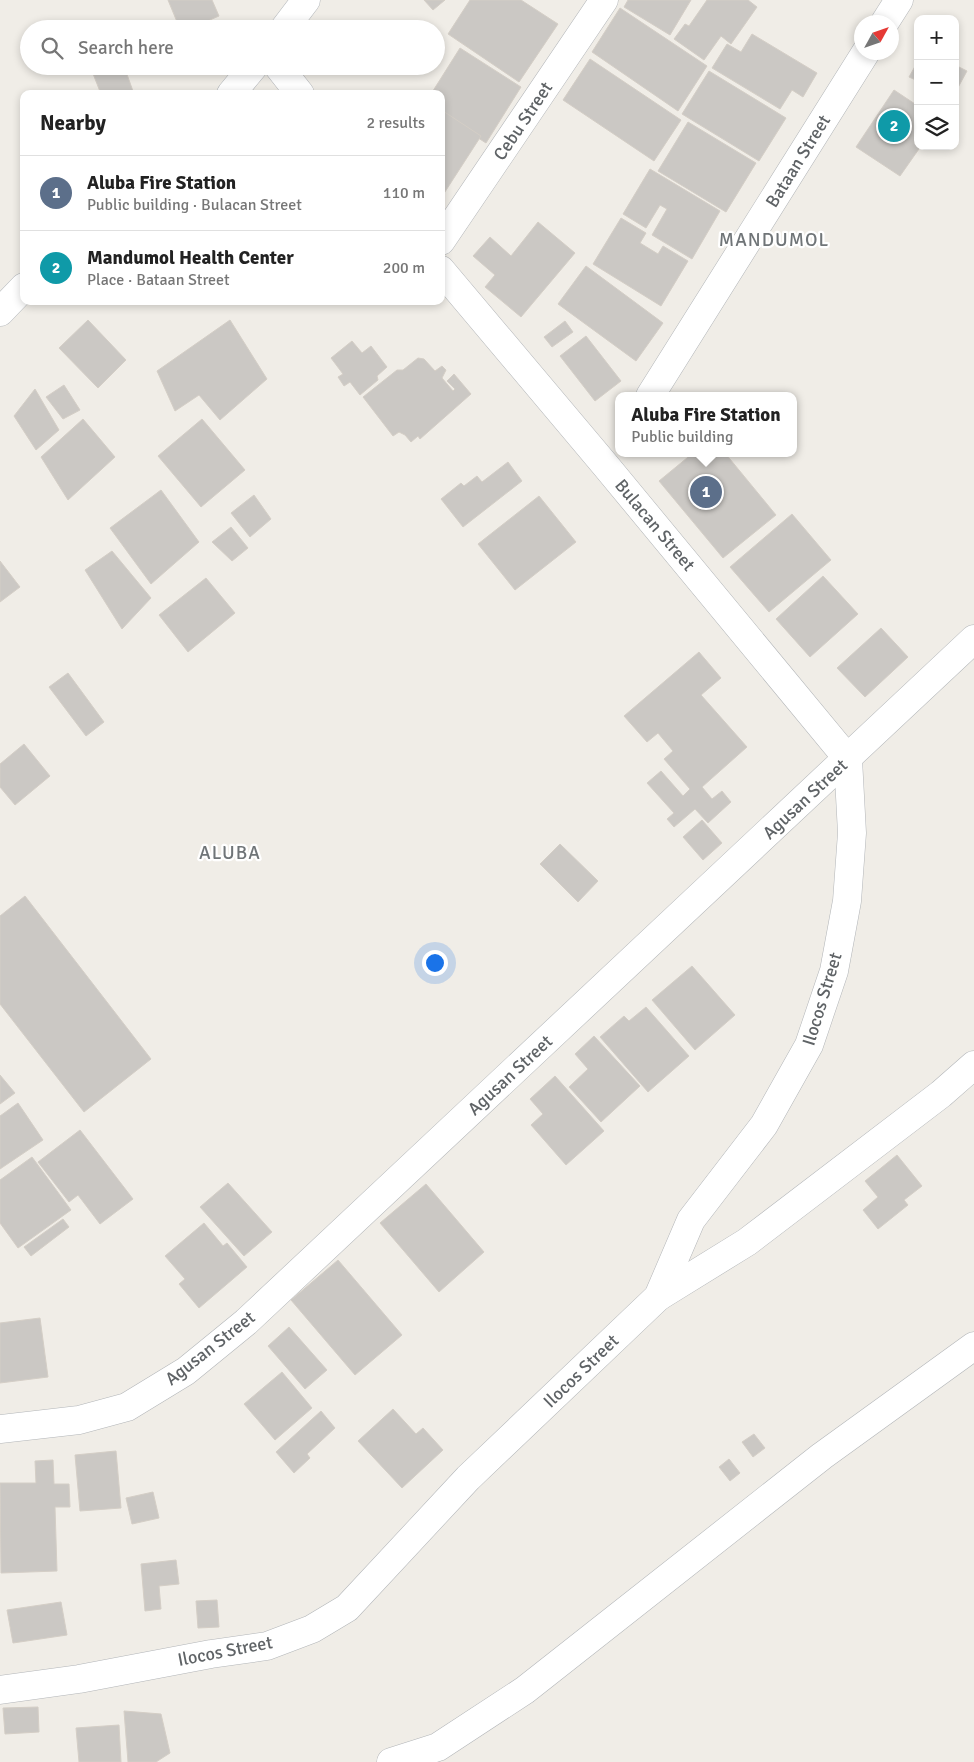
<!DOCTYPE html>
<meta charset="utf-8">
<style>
body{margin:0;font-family:Signika,sans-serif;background:#f2f2f2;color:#222}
.controls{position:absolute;right:15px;top:15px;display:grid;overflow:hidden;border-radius:10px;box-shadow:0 2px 8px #0003}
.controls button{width:45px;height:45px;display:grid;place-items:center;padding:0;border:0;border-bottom:1px solid #e0e0e0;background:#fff;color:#222;font:25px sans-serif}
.compass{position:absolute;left:854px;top:15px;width:45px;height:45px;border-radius:50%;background:#fff;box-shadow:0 2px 8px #0003;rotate:50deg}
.you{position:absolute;left:434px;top:962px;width:18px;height:18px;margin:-12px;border:4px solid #fff;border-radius:50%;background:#1a73e8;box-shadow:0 0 0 8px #1a73e833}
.badge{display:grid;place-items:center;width:32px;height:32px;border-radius:50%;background:#db2777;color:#fff;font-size:16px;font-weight:700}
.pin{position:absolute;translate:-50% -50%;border:2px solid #fff;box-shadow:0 1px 5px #0006}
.popup{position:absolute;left:615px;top:392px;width:182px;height:65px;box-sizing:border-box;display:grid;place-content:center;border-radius:10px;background:#fff;filter:drop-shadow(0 1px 4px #0005);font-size:16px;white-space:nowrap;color:#767676}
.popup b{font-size:19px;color:#222}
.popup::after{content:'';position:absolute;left:50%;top:100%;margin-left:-10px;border:10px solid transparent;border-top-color:#fff}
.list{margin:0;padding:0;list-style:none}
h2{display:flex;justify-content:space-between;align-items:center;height:65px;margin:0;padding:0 20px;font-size:21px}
h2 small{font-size:16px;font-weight:400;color:#767676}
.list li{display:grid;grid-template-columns:32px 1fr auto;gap:15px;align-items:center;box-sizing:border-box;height:75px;padding:0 20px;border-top:1px solid #e0e0e0}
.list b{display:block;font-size:19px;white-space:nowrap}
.list p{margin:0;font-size:16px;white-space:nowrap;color:#767676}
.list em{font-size:16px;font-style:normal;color:#767676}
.icon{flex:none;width:28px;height:28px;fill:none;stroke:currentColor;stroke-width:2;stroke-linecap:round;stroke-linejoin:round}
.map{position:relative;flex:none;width:974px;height:1762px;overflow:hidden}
.search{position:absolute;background:#fff;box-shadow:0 2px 8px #0003;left:20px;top:20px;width:425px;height:55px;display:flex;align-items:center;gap:12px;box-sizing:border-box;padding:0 18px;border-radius:28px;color:#767676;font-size:19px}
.panel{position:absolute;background:#fff;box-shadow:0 2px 8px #0003;left:20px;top:90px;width:425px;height:215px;border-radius:10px}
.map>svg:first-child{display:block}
.building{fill:#cbc8c4;stroke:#d4cec6}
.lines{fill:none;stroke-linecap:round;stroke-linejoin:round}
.minor-casing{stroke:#b2b5b8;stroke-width:29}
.secondary-casing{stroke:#b3b7bb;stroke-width:29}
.minor{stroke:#fff;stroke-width:28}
.secondary{stroke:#fff;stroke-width:28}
.labels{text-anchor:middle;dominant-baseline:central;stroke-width:4.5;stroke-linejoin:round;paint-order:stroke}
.street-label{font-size:18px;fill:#5f6366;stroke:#fff}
.neighbourhood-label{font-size:19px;letter-spacing:1px;fill:#707578;stroke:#fff}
</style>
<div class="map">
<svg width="974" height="1762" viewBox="0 0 974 1762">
<rect width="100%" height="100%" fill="#f0ede7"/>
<g class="building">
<path d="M168,0H212L219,16L189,29H180Z"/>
<path d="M424,0H445L433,10Z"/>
<path d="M470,0H521L558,24L519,82L448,34Z"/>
<path d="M628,0H691L670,35L624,7Z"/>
<path d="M707,0H748L757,7L731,44L721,36L704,60L674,39L685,24L689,26Z"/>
<path d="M620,8L707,66L678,111L592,52Z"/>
<path d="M752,34L817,73L803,97L792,90L780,109L712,68L727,44L741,52Z"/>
<path d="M460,48L521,87L486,143L441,114V94H431Z"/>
<path d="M590,59L681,120L654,161L563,100Z"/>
<path d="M918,61V81L909,77Z"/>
<path d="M955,65L967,71L955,93Z"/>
<path d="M90,66H124L134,94H101Z"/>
<path d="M709,71L786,118L759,161L682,114Z"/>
<path d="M894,90L918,106V146H921L900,176L856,147Z"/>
<path d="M443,111L481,136L441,198V114Z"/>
<path d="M688,122L756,163L726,212L658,171Z"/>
<path d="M650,169L720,211L692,259L652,235L667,209L660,205L646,228L623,214Z"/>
<path d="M621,218L646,233L640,243L658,254L663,246L688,261L661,306L593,264Z"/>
<path d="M538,222L575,253L521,317L485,287L495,275L473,256L490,237L511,256Z"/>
<path d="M586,266L663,323L636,361L558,304Z"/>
<path d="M88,320L126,360L98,388L59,348Z"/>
<path d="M230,320L267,379L220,420L199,395L175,411L157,371Z"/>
<path d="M565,321L573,332L552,347L544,337Z"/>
<path d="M586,336L621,381L595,401L560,356Z"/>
<path d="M352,341L362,353L371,346L387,367L377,376L378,380L360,395L350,382L344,386L338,377L343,374L331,358Z"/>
<path d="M418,358L424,359L435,371L442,366L446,370L442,378L453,391L455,389L447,381L454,374L471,394L420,439L418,436L411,442L405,435L399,432L393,436L363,397L397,370H403Z"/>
<path d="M64,385L80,410L63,419L46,397Z"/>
<path d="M35,389L59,430L36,450L14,416Z"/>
<path d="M83,419L115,457L68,500L41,457Z"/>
<path d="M202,419L245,470L201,507L158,456Z"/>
<path d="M693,453H725L776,515L723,558L659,481Z"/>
<path d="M508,462L522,481L463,527L441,499L461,483L464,486L477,476L482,482Z"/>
<path d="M161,490L199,542L151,584L110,528Z"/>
<path d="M254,495L271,519L250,537L231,513Z"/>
<path d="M539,496L576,542L515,590L478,544Z"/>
<path d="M792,514L831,560L769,612L730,567Z"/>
<path d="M231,527L248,548L232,561L212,542Z"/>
<path d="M112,551L151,598L122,629L85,570Z"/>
<path d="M0,561L20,587L0,602Z"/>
<path d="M823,576L858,614L810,657L776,619Z"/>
<path d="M206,578L235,613L188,652L159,615Z"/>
<path d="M881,628L908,657L865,697L837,668Z"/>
<path d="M699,652L721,678L701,695L747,747L702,787L712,799L722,791L731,802L708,823L695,809L674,827L667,819L674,813L647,783L661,771L683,796L690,789L664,759L673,751L658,733L647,742L624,716Z"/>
<path d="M68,673L104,722L86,736L49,687Z"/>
<path d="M24,744L50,776L15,805L0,787V764Z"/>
<path d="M702,820L722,843L703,860L683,837Z"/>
<path d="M560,844L598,881L578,902L540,864Z"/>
<path d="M25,896L151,1059L84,1112L0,1004V916Z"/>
<path d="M692,966L735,1015L695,1050L652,1000Z"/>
<path d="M646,1007L689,1056L648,1092L600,1037L624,1016L629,1021Z"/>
<path d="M594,1036L640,1086L601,1122L569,1087L588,1069L575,1054Z"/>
<path d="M0,1075L15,1093L0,1104Z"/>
<path d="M555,1076L604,1131L566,1165L531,1125L543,1114L530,1099Z"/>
<path d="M18,1103L43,1140L0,1169V1116Z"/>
<path d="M80,1130L133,1199L100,1224L78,1195L69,1202L38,1162Z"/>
<path d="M897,1155L922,1186L904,1200L908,1205L878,1229L863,1210L878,1197L865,1181Z"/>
<path d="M32,1157L71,1210L18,1248L0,1223V1180Z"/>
<path d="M228,1183L272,1232L244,1256L200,1207Z"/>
<path d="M426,1184L484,1252L439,1292L380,1223Z"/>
<path d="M63,1219L69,1227L31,1256L24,1247Z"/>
<path d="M204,1223L223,1246L227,1243L247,1267L199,1308L179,1284L185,1279L165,1256Z"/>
<path d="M338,1260L402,1335L355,1375L291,1300Z"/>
<path d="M40,1318L48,1377L0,1383V1323Z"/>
<path d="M289,1327L327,1370L305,1389L268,1346Z"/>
<path d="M282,1372L312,1408L275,1440L244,1404Z"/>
<path d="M393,1409L416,1434L423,1428L443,1450L402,1488L358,1441Z"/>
<path d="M321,1411L335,1428L307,1454L310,1458L294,1473L276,1452Z"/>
<path d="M754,1434L765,1448L753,1457L742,1442Z"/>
<path d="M116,1451L121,1508L80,1511L75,1455Z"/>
<path d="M729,1459L740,1473L730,1481L719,1467Z"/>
<path d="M53,1460L54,1484H69L70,1507H55L57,1571L1,1573L0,1483H36L35,1461Z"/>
<path d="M153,1492L159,1518L132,1524L126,1498Z"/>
<path d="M176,1560L179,1584L159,1586L161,1609L145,1611L141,1564Z"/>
<path d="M217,1600L219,1627L198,1628L196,1601Z"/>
<path d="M61,1602L67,1635L13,1643L7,1610Z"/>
<path d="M38,1707L39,1732L5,1734L3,1708Z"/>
<path d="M124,1711L161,1714L170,1753L156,1762H128Z"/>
<path d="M119,1725L121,1762H79L76,1728Z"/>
</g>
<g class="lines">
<g class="minor-casing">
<g id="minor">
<path d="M885,22L899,0"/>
<path d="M278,66L300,94"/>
<path d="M441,241L604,0"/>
<path d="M650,396L866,52"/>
<path d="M658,1297L747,1242L941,1094L974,1065"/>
<path d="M0,1429L79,1420L127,1407L186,1371L246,1322L974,639"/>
<path d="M0,1690L79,1679L211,1654L267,1646L312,1629L347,1608L468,1478L658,1297L691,1220L764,1125L809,1045L834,971L847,901L852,833L848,759L606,466L441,270"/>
<path d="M391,1762L438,1747L525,1690L822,1456L974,1346"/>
</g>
</g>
<g class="secondary-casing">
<g id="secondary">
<path d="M284,29L306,0"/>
<path d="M231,94L254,66"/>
<path d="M0,312L24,287"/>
</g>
</g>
<use href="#minor" class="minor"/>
<use href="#secondary" class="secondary"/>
</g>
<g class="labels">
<g class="street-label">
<text transform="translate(523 121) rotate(-56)">Cebu Street</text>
<text transform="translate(798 161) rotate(-58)">Bataan Street</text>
<text transform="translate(655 525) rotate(50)">Bulacan Street</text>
<text transform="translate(805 799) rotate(-43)">Agusan Street</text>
<text transform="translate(822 999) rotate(-73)">Ilocos Street</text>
<text transform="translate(510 1075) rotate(-43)">Agusan Street</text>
<text transform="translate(210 1348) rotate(-38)">Agusan Street</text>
<text transform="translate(581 1371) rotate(-44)">Ilocos Street</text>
<text transform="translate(225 1651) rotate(-11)">Ilocos Street</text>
</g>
<g class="neighbourhood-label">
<text x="774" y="240">MANDUMOL</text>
<text x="230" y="853">ALUBA</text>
</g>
</g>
</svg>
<div class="controls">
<button>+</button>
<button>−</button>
<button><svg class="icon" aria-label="layers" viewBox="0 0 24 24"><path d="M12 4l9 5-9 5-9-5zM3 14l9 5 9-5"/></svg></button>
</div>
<svg class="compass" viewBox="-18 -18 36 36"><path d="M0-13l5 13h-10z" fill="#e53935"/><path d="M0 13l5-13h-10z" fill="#767676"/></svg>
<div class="you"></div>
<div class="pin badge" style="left:706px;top:492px;background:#5c6f8a">1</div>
<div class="popup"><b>Aluba Fire Station</b>Public building</div>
<div class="pin badge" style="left:894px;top:126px;background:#0f9aa8">2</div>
<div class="search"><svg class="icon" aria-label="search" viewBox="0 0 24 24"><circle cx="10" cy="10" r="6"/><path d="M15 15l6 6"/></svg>Search here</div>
<section class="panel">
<h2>Nearby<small>2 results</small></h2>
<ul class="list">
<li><span class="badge" style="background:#5c6f8a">1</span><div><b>Aluba Fire Station</b><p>Public building · Bulacan Street</p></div><em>110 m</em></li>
<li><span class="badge" style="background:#0f9aa8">2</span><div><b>Mandumol Health Center</b><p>Place · Bataan Street</p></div><em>200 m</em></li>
</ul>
</section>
</div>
